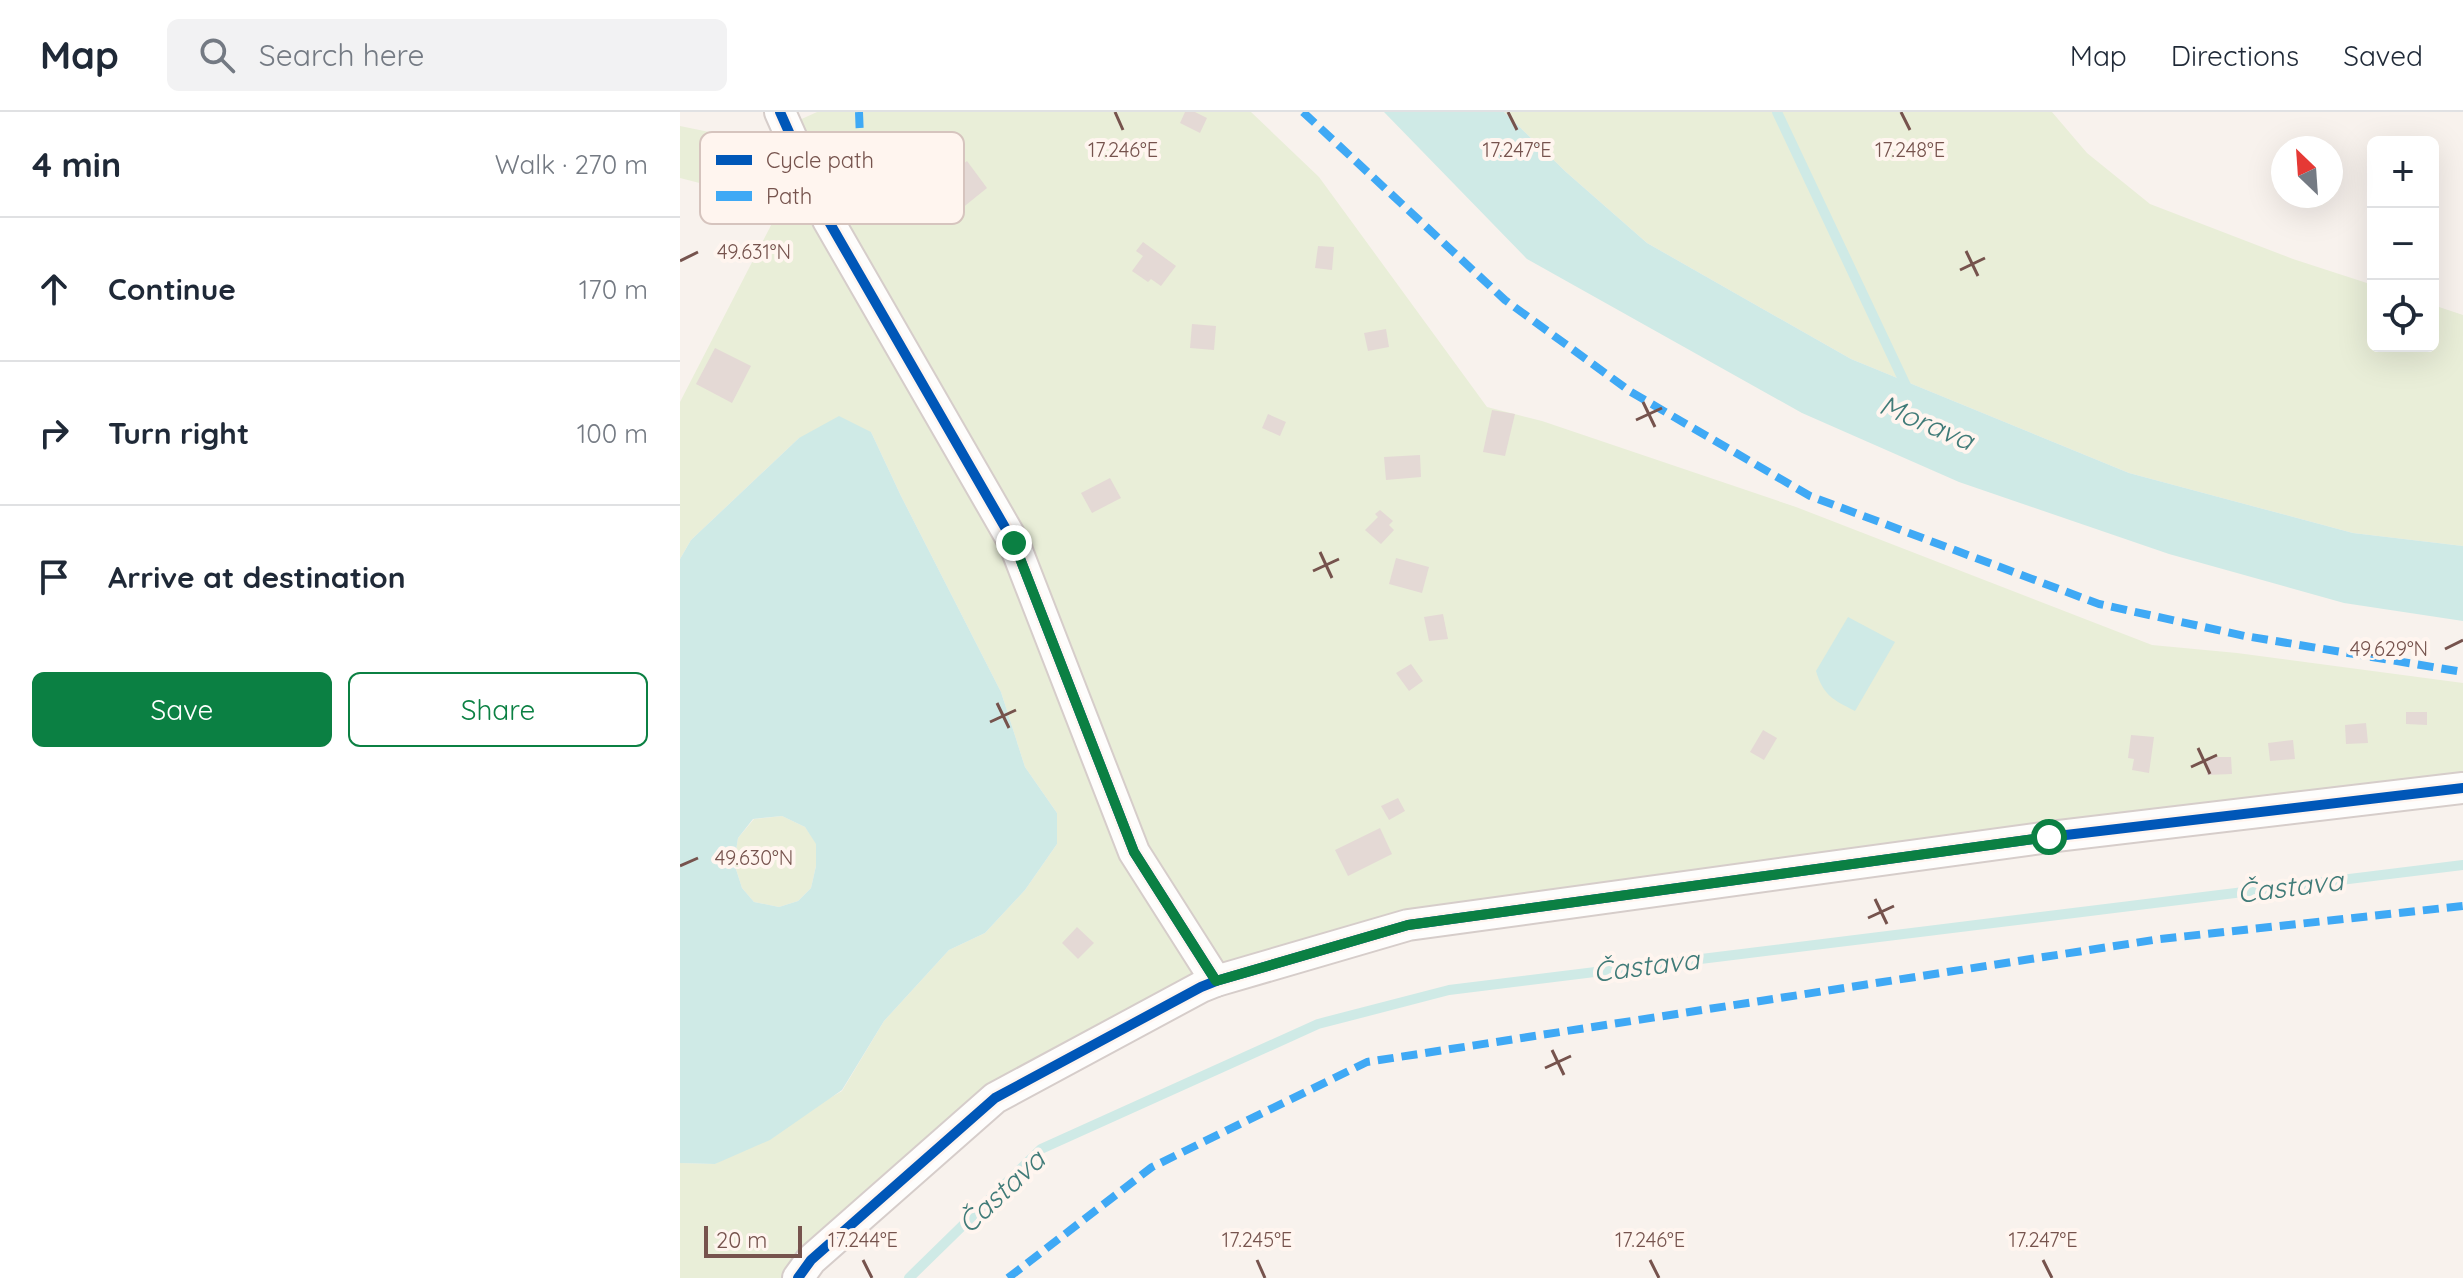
<!DOCTYPE html>
<meta charset="utf-8">
<style>
body{margin:0;font-family:Quicksand,sans-serif;background:#f2f2f3;color:#1f2937}
.controls{position:absolute;right:24px;top:24px;display:grid;overflow:hidden;border-radius:12px;box-shadow:0 8px 32px #0002}
.controls button{width:72px;height:72px;display:grid;place-items:center;padding:0;border:0;border-bottom:2px solid #e0e1e3;background:#fff;color:#1f2937;font:40px sans-serif}
.compass{position:absolute;left:1591px;top:24px;width:72px;height:72px;border-radius:50%;background:#fff;box-shadow:0 8px 32px #0002;rotate:335deg}
.scale{position:absolute;left:24px;bottom:20px;width:98px;box-sizing:border-box;padding-left:8px;border:4px solid #76534d;border-top:0;font-size:22px;line-height:28px;white-space:nowrap;color:#76534d;-webkit-text-stroke:6px #fff5ef;paint-order:stroke}
.stop{position:absolute;width:24px;height:24px;margin:-18px;border:6px solid #0b8043;border-radius:50%;background:#fff}
.stop.end{background:#0b8043;border-color:#fff;box-shadow:0 2px 8px #0008}
.list{margin:0;padding:0;list-style:none}
h2{display:flex;justify-content:space-between;align-items:center;height:104px;margin:0;padding:0 32px;font-size:34px}
h2 small{font-size:26px;font-weight:400;color:#747a83}
.list li{display:grid;grid-template-columns:52px 1fr auto;gap:24px;align-items:center;box-sizing:border-box;height:144px;padding:0 32px;border-top:2px solid #e0e1e3}
.list b{display:block;font-size:30px;white-space:nowrap}
.list em{font-size:26px;font-style:normal;color:#747a83}
.actions{display:flex;gap:16px;padding:24px 32px}
.actions a{flex:1;padding:18px 0;border:2px solid #0b8043;border-radius:12px;text-align:center;font-size:28px;color:#0b8043}
.actions .main{background:#0b8043;color:#fff}
.icon{flex:none;width:44px;height:44px;fill:none;stroke:currentColor;stroke-width:2;stroke-linecap:round;stroke-linejoin:round}
.map{position:relative;flex:none;width:1783px;height:1166px;overflow:hidden}
header{display:flex;align-items:center;gap:48px;box-sizing:border-box;height:112px;padding:0 40px;background:#fff;border-bottom:2px solid #e0e1e3}
header strong{font-size:38px}
nav{display:flex;gap:44px;margin-inline-start:auto;font-size:28px}
.search{width:560px;height:72px;background:#f2f2f3;display:flex;align-items:center;gap:20px;box-sizing:border-box;padding:0 28px;border-radius:12px;color:#747a83;font-size:30px}
main{display:flex}
aside{flex:1;background:#fff}
.map>svg:first-child{display:block}
.green{fill:#e9eed8}
.water{fill:#cfeae6;fill-rule:evenodd}
.lines{fill:none;stroke-linecap:round;stroke-linejoin:round}
.stream{stroke:#cfeae6;stroke-width:10}
.building{fill:#e4d9d5}
.street-casing{stroke:#d6cdca;stroke-width:34}
.street{stroke:#fefdfc;stroke-width:30}
.quiet{stroke:#3fa9f5;stroke-width:8;stroke-dasharray:16 8;stroke-linecap:butt}
.cycleway-casing{stroke:#fff5ef;stroke-width:15}
.cycleway{stroke:#0057b8;stroke-width:10}
.route{stroke:#0b8043;stroke-width:10}
.ticks{fill:none;stroke:#76534d;stroke-width:3}
.labels{text-anchor:middle;dominant-baseline:central;stroke-width:8;stroke-linejoin:round;paint-order:stroke}
.water-label{font-size:28px;font-style:italic;fill:#407b78;stroke:#fff5ef}
.key{fill:#fff5ef;stroke:#d6c4be;stroke-width:2}
.key-label{font-size:22px;fill:#76534d}
.ticks-label{font-size:20px;text-anchor:middle;fill:#76534d;stroke:#fff5ef;stroke-width:8;stroke-linejoin:round;paint-order:stroke}
</style>
<header>
<strong>Map</strong>
<div class="search"><svg class="icon" aria-label="search" viewBox="0 0 24 24"><circle cx="10" cy="10" r="6"/><path d="M15 15l6 6"/></svg>Search here</div>
<nav><a>Map</a><a>Directions</a><a>Saved</a></nav>
</header>
<main>
<aside>
<h2>4 min<small>Walk · 270 m</small></h2>
<ul class="list">
<li><svg class="icon" aria-label="ahead" viewBox="0 0 24 24"><path d="M12 20V5M6 11l6-6 6 6"/></svg><div><b>Continue</b></div><em>170 m</em></li>
<li><svg class="icon" aria-label="right" viewBox="0 0 24 24"><path d="M7 20v-9h11M14 6l5 5-5 5"/></svg><div><b>Turn right</b></div><em>100 m</em></li>
<li><svg class="icon" aria-label="arrive" viewBox="0 0 24 24"><path d="M6 21V4h12l-3 4 3 4H6"/></svg><div><b>Arrive at destination</b></div></li>
</ul>
<div class="actions"><a class="main">Save</a><a>Share</a></div>
</aside>
<div class="map">
<svg width="1783" height="1166" viewBox="0 0 1783 1166">
<rect width="100%" height="100%" fill="#f8f2ed"/>
<g class="green">
<path d="M137,0H571L639,65L807,295L862,309L1116,395L1472,533L1557,541L1783,571V668L727,805L313,972L129,1166H0V1051L35,1052L162,979L204,909L269,838L305,821L345,778L377,732V701L345,655L321,580L221,384L191,320L119,326L11,428L0,447V290L102,92L0,66V14L73,29Z"/>
<path d="M824,0H1372L1407,41L1470,92L1613,147L1693,173V234H1753V193L1783,203V434L1673,421L1449,361L1171,247L967,131L886,60Z"/>
<path d="M102,704L125,715L137,732L136,754L131,776L118,789L99,795L74,790L62,776L54,751L58,726L74,707Z"/>
</g>
<g class="water">
<path d="M704,0H824L886,60L967,131L1171,247L1449,361L1673,421L1783,434V509L1664,491L1489,442L1279,370L1122,301L847,147Z"/>
<path d="M159,304L191,320L221,384L321,580L345,655L377,701V732L345,778L305,821L269,838L204,909L162,978L90,1028L35,1052L0,1051V447L11,428L119,326ZM102,704L125,715L136,732V754L131,776L118,789L99,795L74,790L62,776L54,751L58,726L73,707Z"/>
<path d="M1168,505L1215,530L1175,599C1153,588 1143,583 1136,559Z"/>
</g>
<g class="lines">
<g class="stream">
<path d="M1097,0L1229,280"/>
<path d="M229,1166L361,1037L638,912L769,878L1783,753"/>
</g>
</g>
<g class="building">
<path d="M505,0H515L527,6L520,21L500,11Z"/>
<path d="M287,49L307,76L276,101L256,74Z"/>
<path d="M463,130L496,154L481,174L471,167L468,170L452,159L463,144L456,139Z"/>
<path d="M638,134L654,135L652,158L635,156Z"/>
<path d="M512,212L536,214L534,238L510,236Z"/>
<path d="M706,217L709,235L688,239L684,221Z"/>
<path d="M35,236L71,254L52,291L16,272Z"/>
<path d="M812,298L835,302L825,344L803,340Z"/>
<path d="M588,302L606,310L600,324L582,316Z"/>
<path d="M740,343L741,365L706,368L704,345Z"/>
<path d="M430,366L441,386L412,401L401,381Z"/>
<path d="M700,398L713,409L709,413L714,418L701,432L685,418L698,405L695,402Z"/>
<path d="M716,446L749,455L742,481L709,472Z"/>
<path d="M763,502L768,527L749,529L744,505Z"/>
<path d="M731,552L743,569L729,579L716,561Z"/>
<path d="M1726,600H1747V613L1726,612Z"/>
<path d="M1686,611L1688,631L1666,632L1665,613Z"/>
<path d="M1083,618L1097,626L1084,648L1070,640Z"/>
<path d="M1451,623L1474,625L1469,661L1452,658L1454,647L1448,646Z"/>
<path d="M1613,628L1615,647L1590,649L1588,631Z"/>
<path d="M1527,645H1551L1552,662L1527,663Z"/>
<path d="M718,686L725,699L709,708L701,694Z"/>
<path d="M700,716L712,742L668,764L655,738Z"/>
<path d="M397,815L414,831L398,847L382,831Z"/>
</g>
<g class="lines">
<g class="street-casing">
<g id="street">
<path d="M100,0L148,108L334,431L454,740L536,869"/>
<path d="M118,1166L131,1148L315,986L521,875L536,869L728,813L1369,725L1783,676"/>
</g>
</g>
<use href="#street" class="street"/>
<g class="quiet">
<path d="M179,0L180,26L193,75"/>
<path d="M623,0L825,188L951,280L1130,384L1419,492L1565,524L1783,560"/>
<path d="M328,1166L472,1055L687,950L1480,827L1783,794"/>
</g>
<g class="cycleway-casing">
<g id="cycleway">
<path d="M100,0L148,108L334,431L454,740L536,869"/>
<path d="M118,1166L131,1148L315,986L521,875L536,869L728,813L1369,725L1783,676"/>
</g>
</g>
<use href="#cycleway" class="cycleway"/>
</g>
<g class="lines">
<path class="route" d="M334,431L454,740L536,869L728,813L1369,725"/>
</g>
<path class="ticks" d="M435,0L443,18M828,0L837,18M1221,0L1230,18M1286,139L1298,164M0,149L18,140M1280,158L1305,146M963,290L975,315M956,308L982,296M640,440L652,466M633,459L659,447M1765,537L1783,528M317,591L329,616M310,610L336,598M1518,636L1530,662M1511,655L1537,643M0,754L18,746M1195,787L1207,812M1188,806L1214,794M872,938L884,963M865,956L891,944M183,1148L192,1166M577,1148L585,1166M970,1148L979,1166M1363,1148L1372,1166"/>
<g class="labels">
<g class="water-label">
<text transform="translate(1247 310) rotate(23)">Morava</text>
<text transform="translate(1610 774) rotate(-7)">Častava</text>
<text transform="translate(966 853) rotate(-7)">Častava</text>
<text transform="translate(321 1079) rotate(-43)">Častava</text>
</g>
</g>
<rect x="20" y="20" width="264" height="92" rx="12" class="key"/>
<rect x="36" y="43" width="36" height="10" fill="#0057b8"/>
<rect x="36" y="79" width="36" height="10" fill="#3fa9f5"/>
<g class="key-label">
<text x="86" y="56">Cycle path</text>
<text x="86" y="92">Path</text>
</g>
<g class="ticks-label">
<text x="443" y="45">17.246°E</text>
<text x="837" y="45">17.247°E</text>
<text x="1230" y="45">17.248°E</text>
<text x="74" y="147">49.631°N</text>
<text x="1709" y="544">49.629°N</text>
<text x="74" y="753">49.630°N</text>
<text x="183" y="1135">17.244°E</text>
<text x="577" y="1135">17.245°E</text>
<text x="970" y="1135">17.246°E</text>
<text x="1363" y="1135">17.247°E</text>
</g>
</svg>
<div class="controls">
<button>+</button>
<button>−</button>
<button><svg class="icon" aria-label="locate" viewBox="0 0 24 24"><circle cx="12" cy="12" r="6"/><path d="M12 2v4M12 18v4M2 12h4M18 12h4"/></svg></button>
</div>
<svg class="compass" viewBox="-18 -18 36 36"><path d="M0-13l5 13h-10z" fill="#e53935"/><path d="M0 13l5-13h-10z" fill="#747a83"/></svg>
<div class="scale">20 m</div>
<div class="stop" style="left:1369px;top:725px"></div>
<div class="stop end" style="left:334px;top:431px"></div>
</div>
</main>
